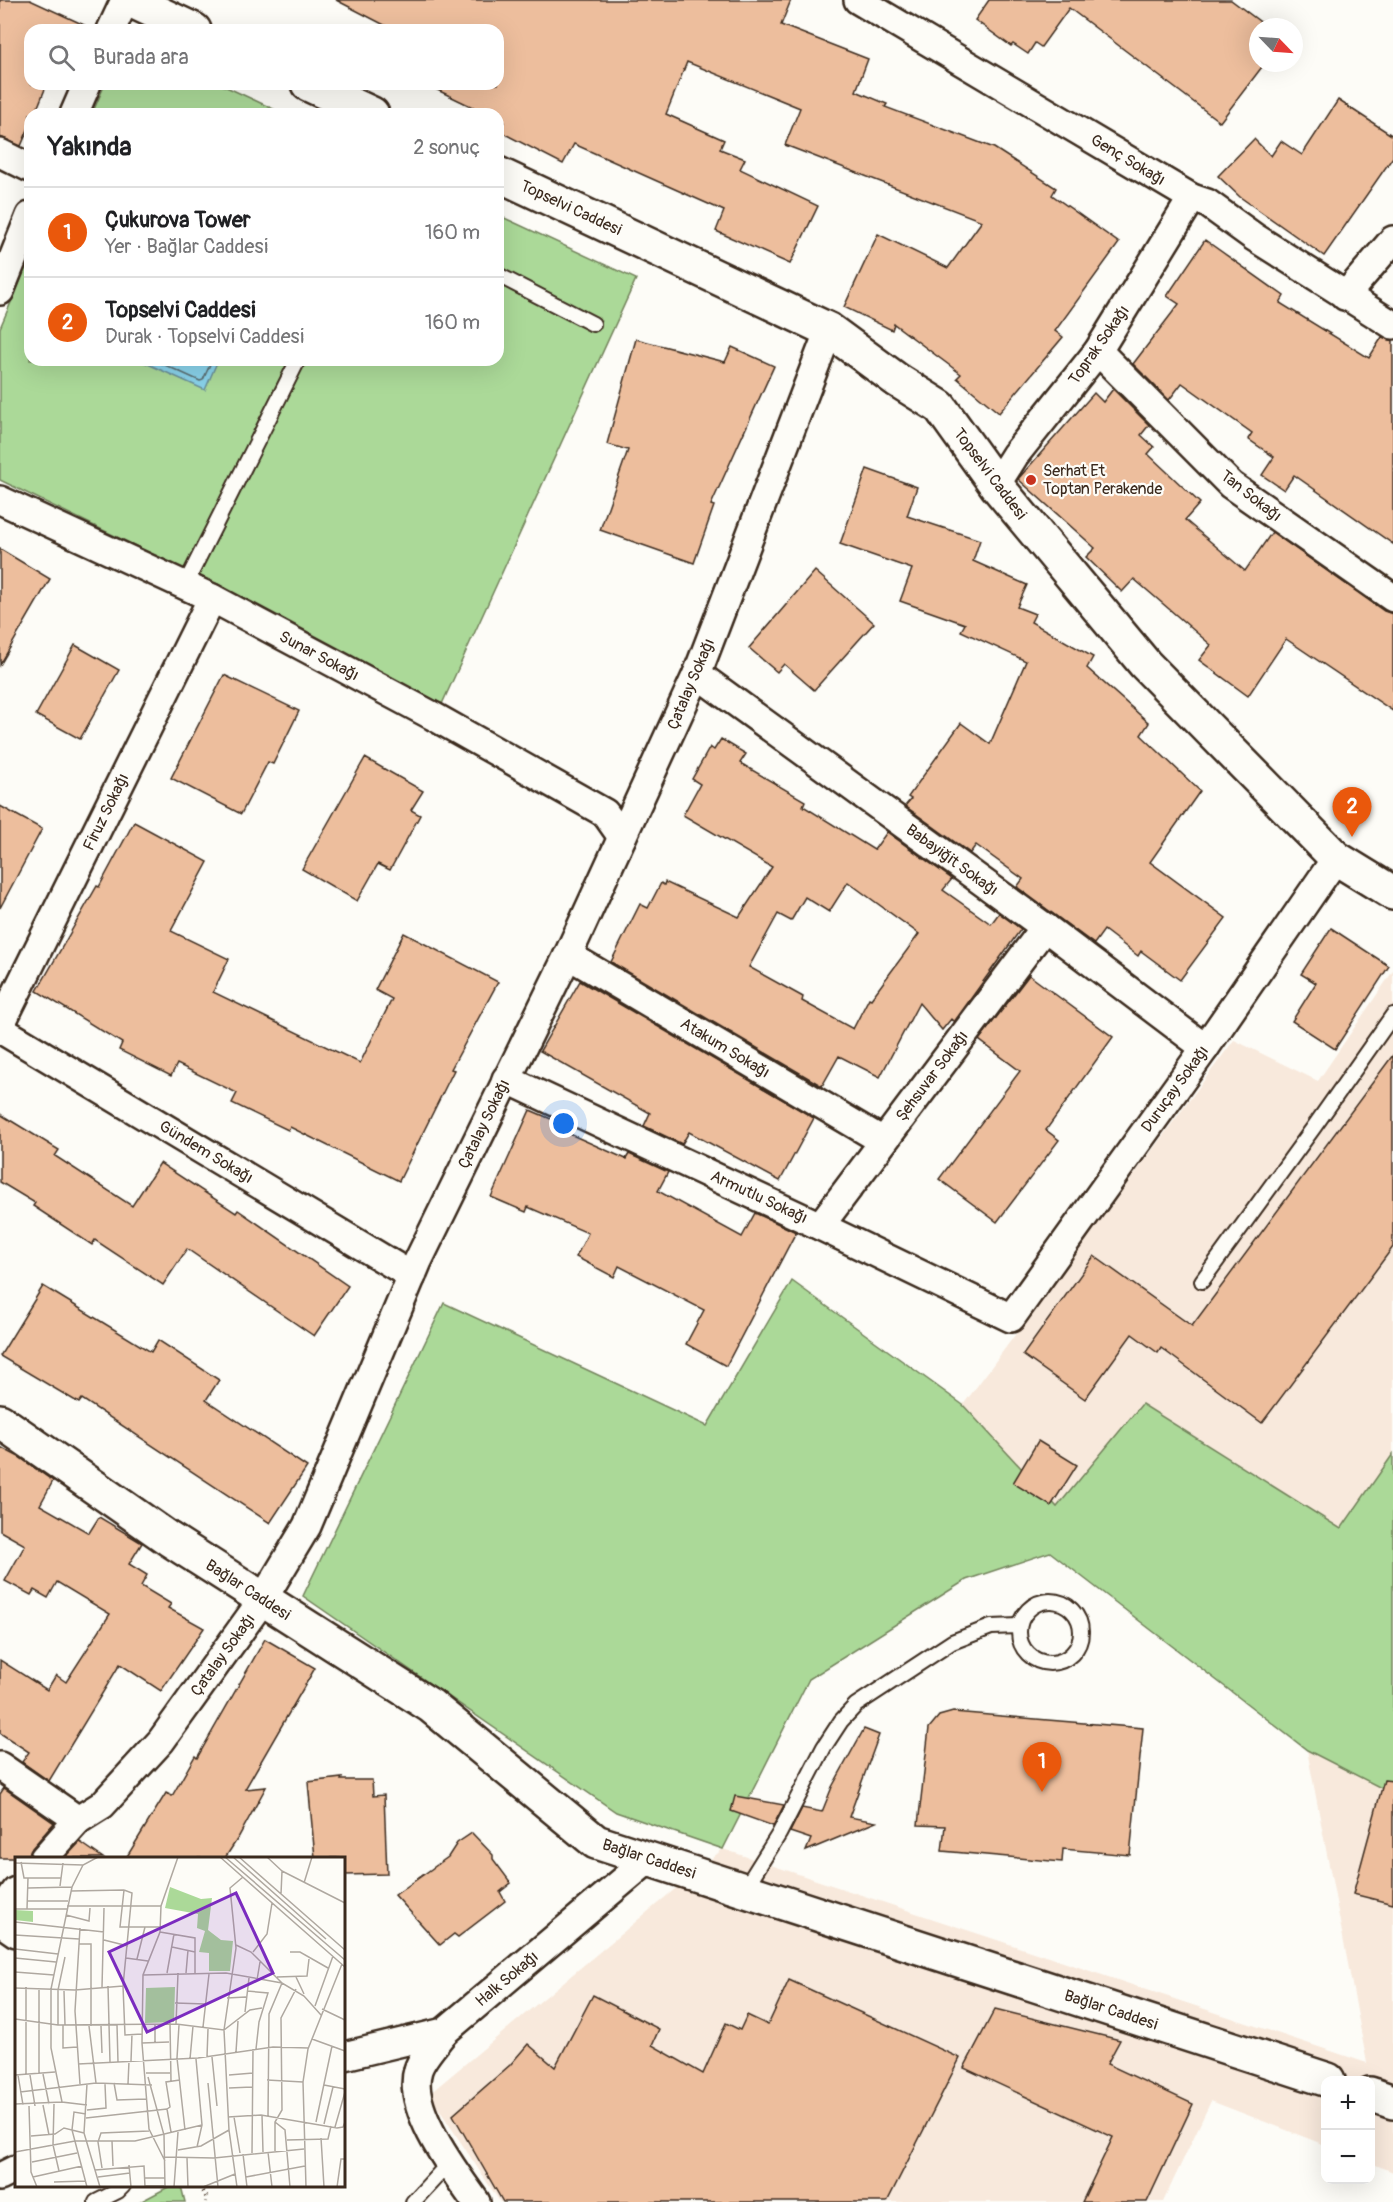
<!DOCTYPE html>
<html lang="tr">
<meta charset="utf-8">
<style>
body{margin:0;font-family:Pangolin,sans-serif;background:#f2f2f2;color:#202124}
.controls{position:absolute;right:18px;bottom:18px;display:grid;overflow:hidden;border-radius:12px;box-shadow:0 6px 24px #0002}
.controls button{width:54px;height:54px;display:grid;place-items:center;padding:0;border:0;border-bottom:2px solid #e0e0e0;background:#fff;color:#202124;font:30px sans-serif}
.compass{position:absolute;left:1249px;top:18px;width:54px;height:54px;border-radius:50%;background:#fff;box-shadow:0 6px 24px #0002;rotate:115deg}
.you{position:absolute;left:564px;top:1124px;width:21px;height:21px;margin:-15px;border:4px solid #fff;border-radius:50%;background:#1a73e8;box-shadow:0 0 0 9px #1a73e833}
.badge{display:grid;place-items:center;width:39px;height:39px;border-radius:50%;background:#ea580c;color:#fff;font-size:20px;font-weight:700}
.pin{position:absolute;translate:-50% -50px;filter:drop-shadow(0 2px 3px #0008)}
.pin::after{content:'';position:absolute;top:32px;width:21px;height:18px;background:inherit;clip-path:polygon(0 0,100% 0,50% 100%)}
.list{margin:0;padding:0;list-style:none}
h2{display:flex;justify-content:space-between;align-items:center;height:78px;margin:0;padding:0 24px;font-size:26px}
h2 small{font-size:20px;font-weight:400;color:#757577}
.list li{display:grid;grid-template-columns:39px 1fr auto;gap:18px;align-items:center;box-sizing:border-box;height:90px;padding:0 24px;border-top:2px solid #e0e0e0}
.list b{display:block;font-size:22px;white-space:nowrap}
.list p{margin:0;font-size:20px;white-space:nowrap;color:#757577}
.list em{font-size:20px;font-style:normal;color:#757577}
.icon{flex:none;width:33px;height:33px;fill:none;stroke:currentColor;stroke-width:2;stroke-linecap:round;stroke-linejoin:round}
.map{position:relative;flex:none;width:1393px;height:2202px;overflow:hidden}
.search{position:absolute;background:#fff;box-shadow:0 6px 24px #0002;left:24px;top:24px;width:480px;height:66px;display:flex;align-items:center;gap:15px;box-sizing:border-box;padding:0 21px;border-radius:18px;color:#757577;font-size:22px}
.panel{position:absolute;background:#fff;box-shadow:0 6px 24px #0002;left:24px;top:108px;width:480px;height:258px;border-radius:18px}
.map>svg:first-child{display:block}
.built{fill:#f8e9dc}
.green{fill:#abd998;stroke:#73825b;stroke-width:1.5}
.water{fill:#89d2ea;stroke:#6a8f98;stroke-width:1.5}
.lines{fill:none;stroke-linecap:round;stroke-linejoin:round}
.shore{stroke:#5a6d70;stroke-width:1.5}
.building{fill:#edbe9d;stroke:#3b2a1e;stroke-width:1.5;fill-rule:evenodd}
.lane-casing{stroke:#3b2a1e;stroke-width:18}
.street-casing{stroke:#3b2a1e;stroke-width:32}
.secondary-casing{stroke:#3b2a1e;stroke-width:38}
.path{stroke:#3b2a1e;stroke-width:4;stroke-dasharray:1.5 4.5;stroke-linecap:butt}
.lane{stroke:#fdfcf7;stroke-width:14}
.street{stroke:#fdfcf7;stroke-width:27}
.secondary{stroke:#fdfcf7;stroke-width:33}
.poi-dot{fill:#c8321e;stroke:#fdfcf7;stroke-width:2}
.labels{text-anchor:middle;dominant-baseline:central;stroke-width:4.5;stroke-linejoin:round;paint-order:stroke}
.street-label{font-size:16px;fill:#3b2a1e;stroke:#fdfcf7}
.poi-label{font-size:16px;fill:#3b2a1e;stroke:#fdfcf7;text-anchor:start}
.inset-road{fill:none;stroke:#afa8a0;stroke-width:1.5}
.view{fill:#7b2cbf;fill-opacity:0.15;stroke:#7b2cbf;stroke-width:3}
.inset-edge{fill:none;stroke:#3b2a1e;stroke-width:3}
</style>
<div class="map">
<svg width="1393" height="2202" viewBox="0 0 1393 2202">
<rect width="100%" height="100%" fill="#fdfcf7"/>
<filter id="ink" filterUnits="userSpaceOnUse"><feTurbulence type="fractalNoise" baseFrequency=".0167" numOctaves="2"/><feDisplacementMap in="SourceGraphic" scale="12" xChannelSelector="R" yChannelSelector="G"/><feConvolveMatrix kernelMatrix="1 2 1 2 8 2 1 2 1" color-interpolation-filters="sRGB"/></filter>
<g filter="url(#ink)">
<g class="built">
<path d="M1393,971V1454L1341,1529L1142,1404L1057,1507L963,1405L1234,1040L1318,1081Z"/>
<path d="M1307,1750L1393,1794V2172L1371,2163L1370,2080H1326L1325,2145L1211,2101L1163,2202H500L429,2094L723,1849L1367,2063Z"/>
</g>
<g class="green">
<path d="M105,84H220L284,114H92Z"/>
<path d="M498,215L636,279L442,704L185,570L0,480V328L30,258V360H498Z"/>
<path d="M792,1281L963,1405L1057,1507L1142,1404L1341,1529L1393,1454V1794L1307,1750L1050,1552L966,1580L809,1679L723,1849L616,1812L303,1596L444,1303L707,1426Z"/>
<path d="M170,2186H181L185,2202H140Z"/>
</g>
<path class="water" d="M139,360H218L205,390Z"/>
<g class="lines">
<path class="shore" d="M154,360L200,381L203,380L212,360"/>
</g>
<g class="building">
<path d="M0,0H30L95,30H30V84H47L35,114H30V125L21,146L0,137Z"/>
<path d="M336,0H791L781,25L868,59L856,91L887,104L885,107L994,148L1056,188L1052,195L1119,243L1055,331L1063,337L999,413L957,378L961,374L894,324L892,330L844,307L878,234L948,268L982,221L785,145L800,108L687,62L666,114L724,140L720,149L745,159L740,169L818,206L790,264L716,231L724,211L574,144L563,164L499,131L504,122L498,119V114H487L425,84H498V30H394Z"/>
<path d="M989,0H1231L1267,27H1258V63H1265L1220,122L1069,8L1041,47L1035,43L1028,54L1013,44L1011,46L975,20Z"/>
<path d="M1338,100L1393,136V157L1324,256L1240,197L1218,176L1254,139L1271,156L1281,141L1302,155Z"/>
<path d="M1205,240L1284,296L1280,303L1369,358L1382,337L1393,341V544L1294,475L1284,490L1262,475L1274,457L1248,439L1252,433L1182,383L1169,400L1133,364L1179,304L1167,296Z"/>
<path d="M636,339L725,362L732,347L774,366L711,505L714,506L694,563L600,530L628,450L607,444Z"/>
<path d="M1113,389L1149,425L1141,435L1154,447L1148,454L1200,503L1185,520L1245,571L1272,532L1384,611L1393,614V711L1286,639L1248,696L1199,660L1211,645L1134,579L1122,592L1086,557L1095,548L1018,479L1094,393L1103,402Z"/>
<path d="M867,469L917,487L907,516L980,540L973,561L1027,585L1017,607L1035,614L1031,622L1093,657L1087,668L1149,723L1141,735L1200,791L1150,862L1226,918L1180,980L1141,951L1138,956L1104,930L1094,944L1017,887L1023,879L976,845L970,853L905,806L911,799L908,797L961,723L990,744L1026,661L961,631L965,624L900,601L912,569L840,544Z"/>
<path d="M0,549L50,579L0,665Z"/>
<path d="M815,571L874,623L814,690L784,664L777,672L749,648Z"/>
<path d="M75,645L119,670L80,739L36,715Z"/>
<path d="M224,675L299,711L273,764L268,762L241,814L171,778Z"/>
<path d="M721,739L746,754L740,763L805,801L803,806L874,850L887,832L952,879L943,890L991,924L999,913L1021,929L954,1022L951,1019L942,1030L919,1003L880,1077L839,1056L822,1086L611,962L640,904L648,908L661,883L664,885L665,882L739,917L772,867L683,815L700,784L692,779L710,747L714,750ZM848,882L919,934L871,999L869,998L853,1029L802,1001L803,997L749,967L778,914L791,921L805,897L829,912Z"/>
<path d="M365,758L423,791L411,810L420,815L390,870L378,864L357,901L302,869Z"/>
<path d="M0,806L42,829L0,908Z"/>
<path d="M134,822L208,862L171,931L229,959L213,992L360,1063L392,999L375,990L404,933L498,982L451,1069L454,1070L399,1181L290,1127L288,1130L232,1103L237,1093L177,1064L171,1076L119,1050L122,1043L37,991L97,886L99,887Z"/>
<path d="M1331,928L1389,966L1335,1049L1292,1021L1316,983L1301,974Z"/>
<path d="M1029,975L1113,1037L1046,1130L1059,1140L997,1222L939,1179L1020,1071L979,1040Z"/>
<path d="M580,981L814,1118L780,1181L689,1132L682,1144L644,1126L650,1113L540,1051Z"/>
<path d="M1393,1055V1247L1262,1423L1161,1348L1158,1353L1132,1334L1085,1399L1023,1355L1094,1256L1192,1326Z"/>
<path d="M530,1110L565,1125L563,1131L626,1159L629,1154L668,1172L658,1191L742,1237L755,1213L796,1232L726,1366L686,1344L704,1310L619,1266L614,1277L576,1257L588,1233L528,1207L526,1212L491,1197Z"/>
<path d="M0,1114L59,1150L55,1156L132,1206L160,1163L236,1213L238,1210L348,1286L314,1336L187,1249L163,1285L95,1240L92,1245L33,1206L35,1203L0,1182Z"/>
<path d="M43,1286L151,1352L158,1340L219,1380L206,1400L307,1467L270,1523L82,1399L79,1403L0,1356Z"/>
<path d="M1038,1441L1077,1465L1051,1506L1013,1483Z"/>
<path d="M0,1447L19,1457L53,1481L40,1505L89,1533L99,1517L142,1543L129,1564L147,1575L141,1586L171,1604L168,1608L204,1628L161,1691L120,1664L49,1781L22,1762L29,1752L0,1733V1660L47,1690L56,1675L66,1682L110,1614L57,1582L48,1598L34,1590L31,1595L5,1581L25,1545L0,1531Z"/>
<path d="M265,1639L315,1668L245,1789L266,1787L238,1838L225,1858H126L166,1793L172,1796L195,1756L197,1758Z"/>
<path d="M953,1712L1143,1728L1130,1855L1063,1849L1062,1862L942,1851L945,1826L918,1825L929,1728L939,1716Z"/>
<path d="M864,1729L879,1735L849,1817L876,1822L806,1851L811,1839L790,1832L802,1808L822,1812L832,1787Z"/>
<path d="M342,1778L341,1780H372L373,1796L384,1795L387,1874L344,1875V1858H315L308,1782Z"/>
<path d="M1384,1780L1393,1781V1904L1353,1894Z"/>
<path d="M4,1788L54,1823L32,1848L29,1858H0V1794Z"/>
<path d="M735,1796L784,1805L773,1826L731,1811Z"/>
<path d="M472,1833L493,1855V1859L511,1883L500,1892L505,1901L458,1937L454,1934L440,1945L395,1895L448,1857L457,1843Z"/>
<path d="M80,1842L103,1858H65Z"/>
<path d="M789,1980L960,2058L887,2202H503L453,2115L510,2065L528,2044L555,2067L593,1995L659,2029L652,2045L703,2074L726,2023L740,2030L747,2015L768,2025Z"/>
<path d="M995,2009L1120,2040L1107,2064L1193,2104L1147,2202H1082L1113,2137L964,2068Z"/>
</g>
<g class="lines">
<g class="lane-casing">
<g id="lane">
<path d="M498,275L593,324"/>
<path d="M185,585L298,360"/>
<path d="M1202,1281L1314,1127L1393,1015"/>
<circle cx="1050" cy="1632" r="31"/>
<path d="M744,1890L779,1834L824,1747L841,1721L856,1705L952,1642L991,1627L1019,1626"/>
<path d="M96,2202L118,2191L123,2186"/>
<path d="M413,2202L449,2163"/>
</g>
</g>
<g class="street-casing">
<g id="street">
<path d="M858,0L1192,198L1207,203L1254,237L1393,325"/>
<path d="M111,30L125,0"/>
<path d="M74,114L87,84"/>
<path d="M0,153L30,168"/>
<path d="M0,291L30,216"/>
<path d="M1345,296L1393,240"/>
<path d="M1098,351L1231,485L1393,598"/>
<path d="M996,485L1015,455L1098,351L1192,198"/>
<path d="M0,500L212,598L433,716L605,813L622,837"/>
<path d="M697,674L1050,931L1205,1048"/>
<path d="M568,955L883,1141"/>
<path d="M0,1026L212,598"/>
<path d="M0,1029L412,1276"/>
<path d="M506,1079L820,1226L1011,1318L1205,1048L1336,858"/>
<path d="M820,1226L1045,927"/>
<path d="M0,1766L78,1820"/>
<path d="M44,1858L78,1820L102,1805L161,1741L263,1599L307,1526L418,1261L568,955L697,674L829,330"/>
<path d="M0,1913L16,1891"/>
<path d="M0,1922L16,1933"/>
<path d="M444,2032C435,2044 422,2057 418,2070C406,2109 455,2172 476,2202"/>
<path d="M344,2056L444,2032L649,1859"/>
<path d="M0,2177L16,2169"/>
</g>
</g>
<g class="secondary-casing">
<g id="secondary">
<path d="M130,0L194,30"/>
<path d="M308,84L372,114"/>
<path d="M498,174L829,330L897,380L940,407L996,485L1145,664L1336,858L1393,893"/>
<path d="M0,1421L169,1539L431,1706L596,1842L1328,2080"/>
<path d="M1370,2094L1393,2102"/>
</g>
</g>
<path class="path" d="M199,2186L207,2198L206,2202"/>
<use href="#lane" class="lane"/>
<use href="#street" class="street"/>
<use href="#secondary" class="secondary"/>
</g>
</g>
<circle class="poi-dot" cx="1031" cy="480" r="6"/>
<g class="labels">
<g class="street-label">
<text transform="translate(1128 160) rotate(31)">Genç Sokağı</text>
<text transform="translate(571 208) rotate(25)">Topselvi Caddesi</text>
<text transform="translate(1099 345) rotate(-55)">Toprak Sokağı</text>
<text transform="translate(990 474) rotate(53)">Topselvi Caddesi</text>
<text transform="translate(1251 496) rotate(38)">Tan Sokağı</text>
<text transform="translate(319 656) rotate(28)">Sunar Sokağı</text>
<text transform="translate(691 684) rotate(-67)">Çatalay Sokağı</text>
<text transform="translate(106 812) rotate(-64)">Firuz Sokağı</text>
<text transform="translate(952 860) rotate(36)">Babayiğit Sokağı</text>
<text transform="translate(725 1048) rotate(31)">Atakum Sokağı</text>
<text transform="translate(932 1076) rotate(-53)">Şehsuvar Sokağı</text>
<text transform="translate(1175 1089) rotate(-54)">Duruçay Sokağı</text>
<text transform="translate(484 1124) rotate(-64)">Çatalay Sokağı</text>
<text transform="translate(206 1152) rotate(31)">Gündem Sokağı</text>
<text transform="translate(759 1197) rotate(25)">Armutlu Sokağı</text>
<text transform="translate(248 1590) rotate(33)">Bağlar Caddesi</text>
<text transform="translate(223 1655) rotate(-54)">Çatalay Sokağı</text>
<text transform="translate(649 1859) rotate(18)">Bağlar Caddesi</text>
<text transform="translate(507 1979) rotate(-40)">Halk Sokağı</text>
<text transform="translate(1111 2010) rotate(18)">Bağlar Caddesi</text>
</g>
<g class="poi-label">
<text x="1043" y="471">Serhat Et<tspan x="1043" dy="18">Toptan Perakende</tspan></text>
</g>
</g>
<g transform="translate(15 1857)">
<rect width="330" height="330" fill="#fdfcf7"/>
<path d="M155,30L186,42L197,41L193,73L206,83L218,84L215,114H194V96L184,95L190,74L182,71L183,57L150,51ZM0,53L18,54V65L0,63ZM160,130L159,165L130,166L131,131Z" fill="#abd998"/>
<path class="inset-road" d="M205,0L330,110M210,0L330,103M218,0L311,82M224,0L330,93M252,0L267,14L266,37M6,5L9,21H46M0,6L68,8M267,14L330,46M289,26L297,0M45,29L48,6M13,31L57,30M109,33L117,36L108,129L110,178L127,177M109,33L105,70H146M56,34L109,33M13,44H53M52,49H146M0,52H52M12,52L13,21M51,58L74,64L75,51M0,65L89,75M145,75L180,81V116M0,78L64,82M89,83L113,89M64,87H76V169M221,88L236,95L267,126M157,90L180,95M0,92L43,97M238,95L252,77L257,46M275,95H285L313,111M0,101L41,105M111,101L133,104M122,102L130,70M0,115L39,118M152,116L159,77M171,116L173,93M128,118L211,116L267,126L289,139L306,158M262,120L292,119L294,102M281,120L289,137M242,123L245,105M93,129L95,205M87,130L89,51M0,131L60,133L108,129M49,134L50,168M232,134L253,136L244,165L241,192M212,141L231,140M160,146L191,147M300,149L318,99M307,152L330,163M230,155L234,121M0,162L43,168L161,167L209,173L235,153L247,151M155,166L156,224M161,167L163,116M43,168V133L50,100M48,168V191L62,190M102,168L103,205M164,168L162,201L170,273M74,169L81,226M86,169L87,196M188,170L194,117M297,182L330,194M127,186L154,185M140,186V167M221,195L223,164M192,200L193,172M197,200L202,249M175,202L178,169M181,202L187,268L182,290M116,204L117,177M63,207L183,201L258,190L294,191M131,216H155M24,217V132M28,217L34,247M0,218L40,215M3,218L8,248M11,218V130M15,218L20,249M214,218L238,216M133,220L149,278L150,330M252,223L288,225M99,226L102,243L131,242M193,226L203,330M65,227L60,154L65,71M72,227L69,276L85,330M113,227L114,204M309,228L330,232M214,231L237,230M5,235L81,226L137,228M0,247L47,245M39,247L38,288L44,314M28,248L34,278M72,248L47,245L36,191V132L57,30L68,8L83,0M14,249L16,315L22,330M152,252L156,275M72,253L91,251L90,227M71,257L59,255L57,273L72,330M247,258L248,295M213,260L246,258L322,271L328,270L330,265M219,260L225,296M253,260L254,157L267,126M71,261L152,252L155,250L151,225L165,223M260,265L270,273L275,330M301,265L317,189M309,267L318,230M320,270L330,235M16,279L40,277L49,271L69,276M306,281L309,330M272,283L313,282L316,269M97,284L98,309M163,293L186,289L214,273M260,294V265L267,253L266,161L281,132M0,295L60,284H120L187,268M253,295L257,330M237,296L238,192M228,297L232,330M150,300L199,301L289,292M172,301L173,330M150,304L134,272L127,186L128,118L145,75L146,49L163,0M17,305L62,296M114,308L116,330M87,311L83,285L86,276L134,274M80,313L129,309L130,330M18,320L67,309M83,320L115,316M231,320L290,309M129,321H150M39,325L71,324M130,329H149M159,330L163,275M188,330L220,317M222,330L214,273L209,173L221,91L215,31L228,20M291,330L288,225L293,192L327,107M322,330L326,302H330"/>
<path class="view" d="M221,36L258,116L132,175L94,95Z"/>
<rect width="330" height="330" class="inset-edge"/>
</g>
</svg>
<div class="controls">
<button>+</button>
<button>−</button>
</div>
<svg class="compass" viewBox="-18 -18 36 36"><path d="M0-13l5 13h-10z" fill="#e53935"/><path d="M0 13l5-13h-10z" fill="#757577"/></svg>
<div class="you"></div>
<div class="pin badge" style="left:1042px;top:1792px">1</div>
<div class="pin badge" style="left:1352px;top:837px">2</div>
<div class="search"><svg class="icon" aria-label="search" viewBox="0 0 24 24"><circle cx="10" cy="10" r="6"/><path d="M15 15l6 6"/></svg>Burada ara</div>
<section class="panel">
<h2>Yakında<small>2 sonuç</small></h2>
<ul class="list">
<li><span class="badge">1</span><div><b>Çukurova Tower</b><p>Yer · Bağlar Caddesi</p></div><em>160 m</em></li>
<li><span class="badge">2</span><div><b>Topselvi Caddesi</b><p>Durak · Topselvi Caddesi</p></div><em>160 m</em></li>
</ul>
</section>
</div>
